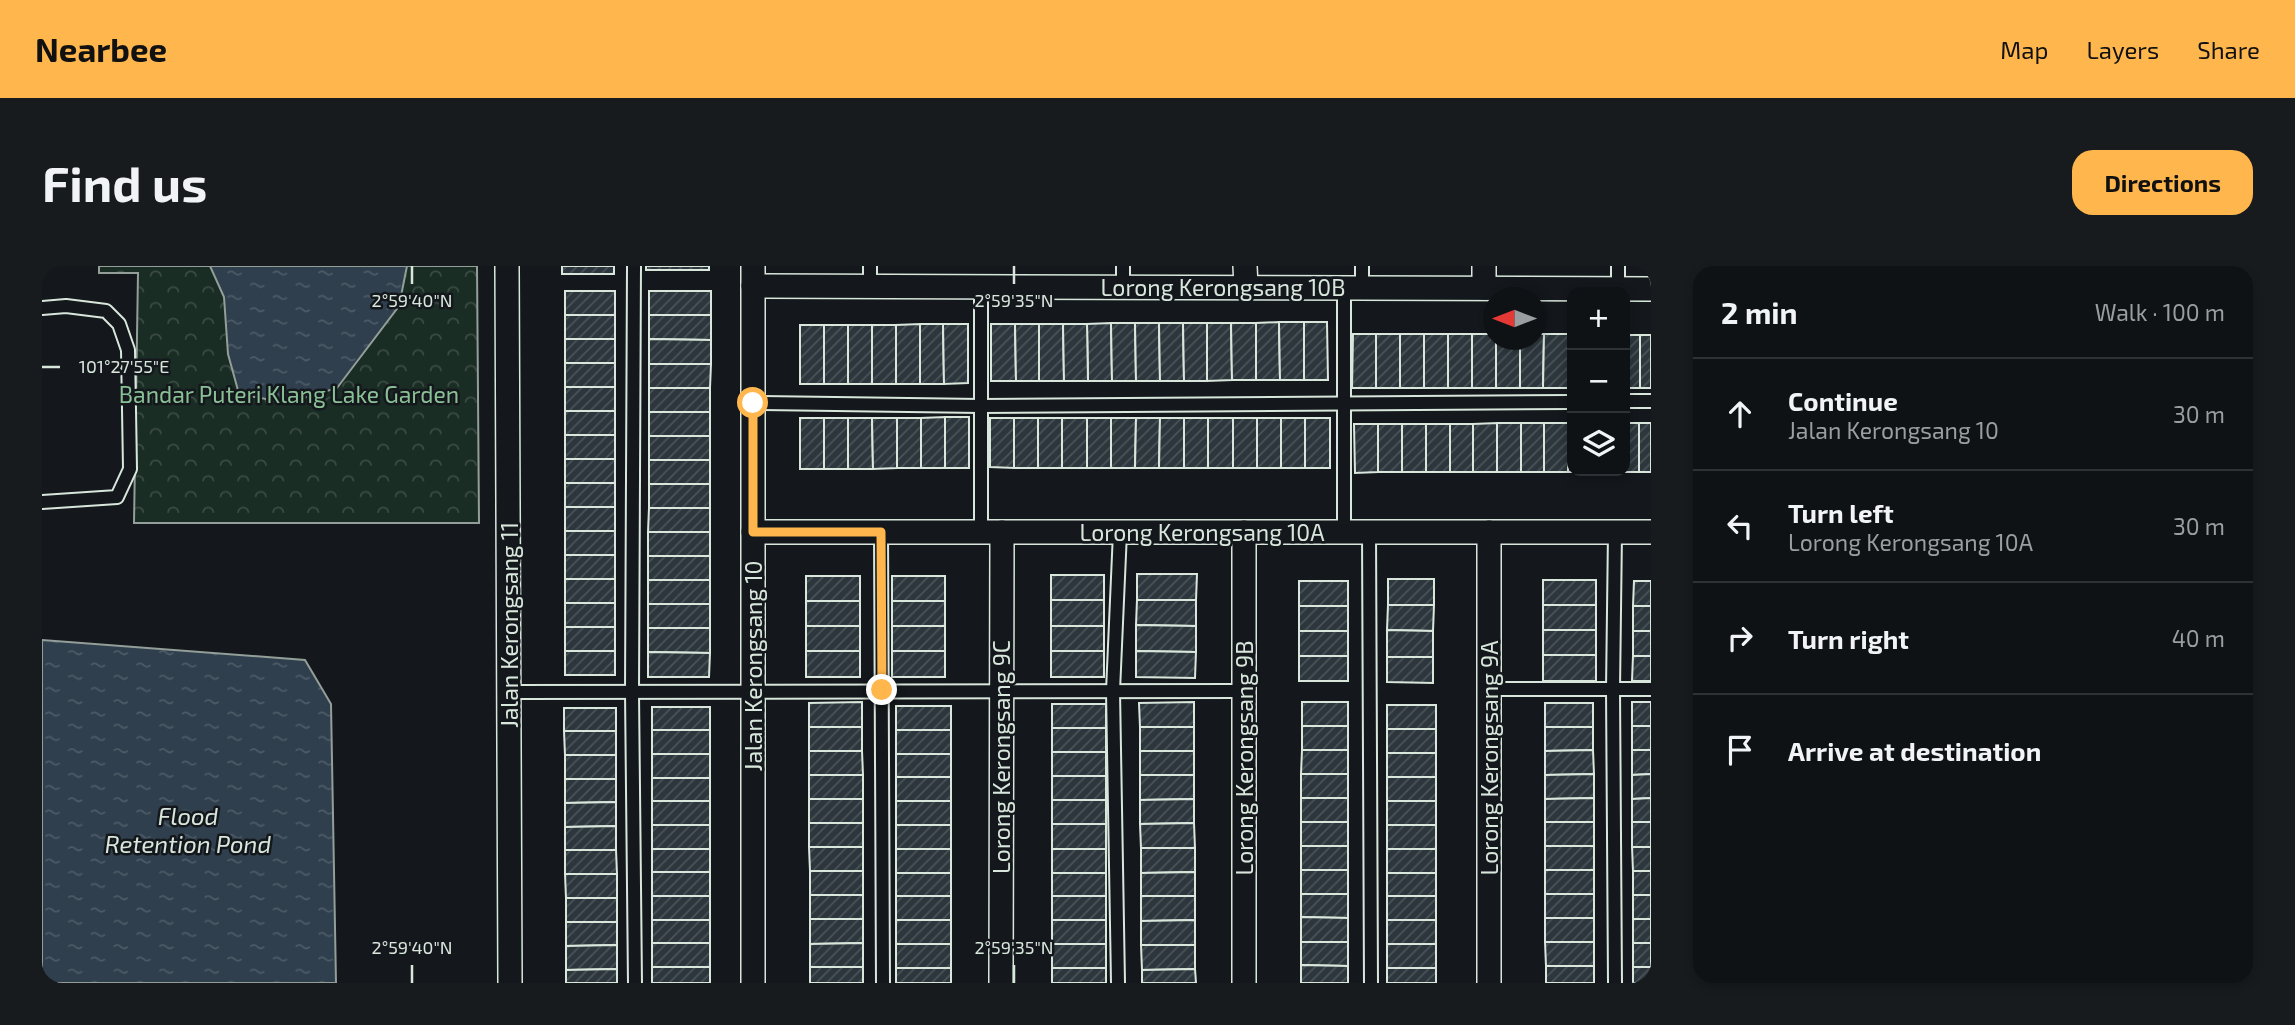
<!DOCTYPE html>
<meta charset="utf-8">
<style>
body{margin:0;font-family:"Exo 2",sans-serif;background:#181b1e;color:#f1f3f6}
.controls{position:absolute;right:21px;top:21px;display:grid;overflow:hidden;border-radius:14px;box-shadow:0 4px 10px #0003}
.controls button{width:63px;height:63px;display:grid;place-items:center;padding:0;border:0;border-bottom:2px solid #2f3234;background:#0f1215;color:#f1f3f6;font:35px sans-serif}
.compass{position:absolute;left:1441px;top:21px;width:63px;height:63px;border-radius:50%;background:#0f1215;box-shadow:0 4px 10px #0003;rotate:270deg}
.stop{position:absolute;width:21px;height:21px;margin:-16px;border:5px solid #ffb74d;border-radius:50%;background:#fff}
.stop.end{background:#ffb74d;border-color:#fff;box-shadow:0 2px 7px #0008}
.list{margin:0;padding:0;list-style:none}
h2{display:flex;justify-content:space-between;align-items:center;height:91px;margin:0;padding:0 28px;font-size:30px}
h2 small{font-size:23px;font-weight:400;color:#9b9ea0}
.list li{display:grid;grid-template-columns:46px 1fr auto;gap:21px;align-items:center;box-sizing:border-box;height:112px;padding:0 28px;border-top:2px solid #2f3234}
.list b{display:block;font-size:26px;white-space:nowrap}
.list p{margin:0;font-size:23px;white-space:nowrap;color:#9b9ea0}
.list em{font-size:23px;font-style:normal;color:#9b9ea0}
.icon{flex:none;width:38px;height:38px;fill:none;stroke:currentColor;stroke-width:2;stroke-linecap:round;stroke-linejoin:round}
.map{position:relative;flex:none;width:1609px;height:717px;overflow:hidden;border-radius:21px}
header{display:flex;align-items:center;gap:42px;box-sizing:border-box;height:98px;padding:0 35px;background:#ffb74d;color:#111}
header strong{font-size:33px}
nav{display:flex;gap:38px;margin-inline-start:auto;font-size:24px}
.intro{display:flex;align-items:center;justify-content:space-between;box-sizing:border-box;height:168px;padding:0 42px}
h1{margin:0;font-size:49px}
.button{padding:18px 32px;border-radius:21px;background:#ffb74d;color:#111;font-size:24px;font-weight:700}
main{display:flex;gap:42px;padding:0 42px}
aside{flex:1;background:#0f1215;border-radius:21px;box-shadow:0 4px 10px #0003}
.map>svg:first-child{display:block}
.park{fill:url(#park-crowns);stroke:#939e99;stroke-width:2}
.water{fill:url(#water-ripples);stroke:#939e99;stroke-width:2}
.building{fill:url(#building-hatch);stroke:#d8e6dc;stroke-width:2}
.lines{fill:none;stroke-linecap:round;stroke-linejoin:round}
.lane-casing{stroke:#d8e6dc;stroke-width:16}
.street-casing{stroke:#d8e6dc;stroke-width:26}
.lane{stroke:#14181c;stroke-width:12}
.street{stroke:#14181c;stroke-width:23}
.route{stroke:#ffb74d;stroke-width:9}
.ticks{fill:none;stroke:#d8e6dc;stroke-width:2.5}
.labels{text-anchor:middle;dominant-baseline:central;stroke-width:5;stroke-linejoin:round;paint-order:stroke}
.street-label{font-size:23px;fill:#d8e6dc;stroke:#14181c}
.park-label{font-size:23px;fill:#8ac095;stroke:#14181c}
.water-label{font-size:24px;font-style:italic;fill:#d8e6dc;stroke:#14181c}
.ticks-label{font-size:18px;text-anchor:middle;fill:#d8e6dc;stroke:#14181c;stroke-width:5;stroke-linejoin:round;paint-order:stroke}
</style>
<header>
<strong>Nearbee</strong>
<nav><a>Map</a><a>Layers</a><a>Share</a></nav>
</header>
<div class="intro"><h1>Find us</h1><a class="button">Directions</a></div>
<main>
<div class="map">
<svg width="1609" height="717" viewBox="0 0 1609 717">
<defs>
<pattern id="park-crowns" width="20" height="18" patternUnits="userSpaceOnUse" patternTransform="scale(1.75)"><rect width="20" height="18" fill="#1a2d24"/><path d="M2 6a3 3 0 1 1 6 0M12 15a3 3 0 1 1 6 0" fill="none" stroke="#3b4b43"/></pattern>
<pattern id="water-ripples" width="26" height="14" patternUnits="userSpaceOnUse" patternTransform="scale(1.75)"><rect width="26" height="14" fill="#2f3f4d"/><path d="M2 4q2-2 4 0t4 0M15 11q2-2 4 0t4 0" fill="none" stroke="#4c5b66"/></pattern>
<pattern id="building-hatch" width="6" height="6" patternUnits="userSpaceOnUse" patternTransform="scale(1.75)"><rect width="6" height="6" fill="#2c363c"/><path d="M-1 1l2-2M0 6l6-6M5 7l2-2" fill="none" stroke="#4a5358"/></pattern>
</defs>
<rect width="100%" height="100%" fill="#14181c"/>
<path class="park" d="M57,0H435L437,257H92L96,7H57Z"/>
<g class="water">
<path d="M168,0H365L357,40L295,122L245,137L197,128L186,88L182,31Z"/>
<path d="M0,374L263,394L289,438L294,717H0Z"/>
</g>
<g class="building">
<rect x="520" y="0" width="52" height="8"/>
<rect x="604" y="0" width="63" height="4"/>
<rect x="523" y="25" width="50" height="24"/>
<rect x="607" y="25" width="62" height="24"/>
<rect x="523" y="49" width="50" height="24"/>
<path d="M607,49H669V74L607,73Z"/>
<path d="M1237,56L1238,114H1214V57Z"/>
<path d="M1237,56H1262V114H1238Z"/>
<path d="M1262,56H1285L1286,114H1262Z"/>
<path d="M1069,57L1070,115H1046L1045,58Z"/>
<path d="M1069,57H1093L1094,115H1070Z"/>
<path d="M1093,57H1117L1118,115H1094Z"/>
<path d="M1117,57H1141L1142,115H1118Z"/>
<path d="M1141,57H1165V115H1142Z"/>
<path d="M1165,57H1189L1190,114L1165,115Z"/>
<path d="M1189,57H1214V114H1190Z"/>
<path d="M878,58V118H854V59Z"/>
<path d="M878,58H901L902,118H878Z"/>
<path d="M901,58H926V117L902,118Z"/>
<path d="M949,58H973L974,115H949Z"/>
<path d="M973,58H997V115H974Z"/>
<path d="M997,58H1021L1022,115H997Z"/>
<path d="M1021,58H1045L1046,115H1022Z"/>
<rect x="758" y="59" width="24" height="59"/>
<rect x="782" y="59" width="24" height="59"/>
<rect x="806" y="59" width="24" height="59"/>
<rect x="830" y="59" width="24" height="59"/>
<path d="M1311,68H1334V122H1310Z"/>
<rect x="1334" y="68" width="24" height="54"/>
<rect x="1358" y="68" width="24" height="54"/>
<rect x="1382" y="68" width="24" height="54"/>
<rect x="1406" y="68" width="24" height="54"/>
<path d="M1430,68H1451V74H1454V122H1430Z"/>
<path d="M1493,68H1502L1501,122H1478V74H1493Z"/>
<path d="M1502,68H1526V122H1501Z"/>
<rect x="1526" y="68" width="4" height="54"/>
<rect x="1583" y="69" width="15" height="53"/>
<rect x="1598" y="69" width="11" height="53"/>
<rect x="523" y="73" width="50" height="24"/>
<path d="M607,73L669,74V98H607Z"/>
<rect x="1454" y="74" width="24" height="48"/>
<rect x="523" y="97" width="50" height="24"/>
<path d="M607,98H669L668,122H607Z"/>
<rect x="523" y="121" width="50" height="24"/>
<rect x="607" y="122" width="61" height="24"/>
<rect x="523" y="145" width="50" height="24"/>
<rect x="607" y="146" width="61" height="24"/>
<path d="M903,151V202H879V152Z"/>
<rect x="903" y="151" width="24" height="51"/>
<rect x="758" y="152" width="24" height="51"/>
<rect x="782" y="152" width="24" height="51"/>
<path d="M806,152H830L831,203H806Z"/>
<path d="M830,152H855V202L831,203Z"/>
<rect x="855" y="152" width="24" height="50"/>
<path d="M948,152H972V202L948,201Z"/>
<rect x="972" y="152" width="24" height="50"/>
<rect x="996" y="152" width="24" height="50"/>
<rect x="1020" y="152" width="25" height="50"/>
<rect x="1045" y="152" width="24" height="50"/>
<path d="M1069,152H1094L1093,202H1069Z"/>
<path d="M1094,152H1118L1117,202H1093Z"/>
<path d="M1118,152H1142V202H1117Z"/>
<rect x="1142" y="152" width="24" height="50"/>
<rect x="1166" y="152" width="25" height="50"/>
<rect x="1191" y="152" width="24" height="50"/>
<rect x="1215" y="152" width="24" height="50"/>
<rect x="1239" y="152" width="24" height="50"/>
<rect x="1263" y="152" width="25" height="50"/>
<path d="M1455,157V206H1431V158Z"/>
<rect x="1455" y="157" width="24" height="49"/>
<rect x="1479" y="157" width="23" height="49"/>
<rect x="1502" y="157" width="24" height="49"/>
<path d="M1526,157H1530V205L1550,206H1526Z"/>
<path d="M1583,157H1597V206H1573L1583,205Z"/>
<rect x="1597" y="157" width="12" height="49"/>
<path d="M1312,158H1336V206L1313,207Z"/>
<rect x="1336" y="158" width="24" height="48"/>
<rect x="1360" y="158" width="24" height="48"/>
<rect x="1384" y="158" width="24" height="48"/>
<rect x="1408" y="158" width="23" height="48"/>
<rect x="523" y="169" width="50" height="24"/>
<rect x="607" y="170" width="61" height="24"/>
<rect x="523" y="193" width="50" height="24"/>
<rect x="607" y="194" width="61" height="24"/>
<rect x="523" y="217" width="50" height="24"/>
<rect x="607" y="218" width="61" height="24"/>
<rect x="523" y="241" width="50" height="24"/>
<path d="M607,242H668V266H606Z"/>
<rect x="523" y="265" width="50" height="24"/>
<rect x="606" y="266" width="62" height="24"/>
<rect x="523" y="289" width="50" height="24"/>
<rect x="606" y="290" width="62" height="24"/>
<path d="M1095,308H1155L1154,334H1095Z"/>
<rect x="1009" y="309" width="53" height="25"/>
<rect x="764" y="310" width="54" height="25"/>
<rect x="850" y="310" width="53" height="25"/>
<rect x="523" y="313" width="50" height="24"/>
<rect x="1346" y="313" width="46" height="26"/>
<rect x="606" y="314" width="62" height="24"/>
<rect x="1501" y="314" width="53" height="25"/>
<rect x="1257" y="315" width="49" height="25"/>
<path d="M1592,315H1609V340H1591Z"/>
<rect x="1009" y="334" width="53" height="26"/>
<path d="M1095,334H1154V360L1094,359Z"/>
<rect x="764" y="335" width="54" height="25"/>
<rect x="850" y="335" width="53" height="25"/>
<rect x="523" y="337" width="50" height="24"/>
<rect x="606" y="338" width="62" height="24"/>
<path d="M1346,339H1392L1391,365L1345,364Z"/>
<rect x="1501" y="339" width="53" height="25"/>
<rect x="1257" y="340" width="49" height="25"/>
<rect x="1591" y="340" width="18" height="25"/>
<path d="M1094,359L1154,360V386L1094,385Z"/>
<rect x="764" y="360" width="54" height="25"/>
<rect x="850" y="360" width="53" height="25"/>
<rect x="1009" y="360" width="53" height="25"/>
<rect x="523" y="361" width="50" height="24"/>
<path d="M606,362H668V387L606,386Z"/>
<path d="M1345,364L1391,365V391H1345Z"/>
<rect x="1501" y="364" width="53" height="25"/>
<rect x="1257" y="365" width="49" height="25"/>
<rect x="1591" y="365" width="18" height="25"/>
<rect x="523" y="385" width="50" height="24"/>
<rect x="764" y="385" width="54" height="26"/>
<rect x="850" y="385" width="53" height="26"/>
<rect x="1009" y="385" width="53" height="26"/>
<path d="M1094,385L1154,386L1153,412L1094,411Z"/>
<path d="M606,386L668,387L667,411H606Z"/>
<rect x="1501" y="389" width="53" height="26"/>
<rect x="1257" y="390" width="49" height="25"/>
<path d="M1591,390H1609V415H1590Z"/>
<path d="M1345,391H1391V417L1345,416Z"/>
<path d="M820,436V461H767V437Z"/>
<path d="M1152,436V461H1098L1097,437Z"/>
<rect x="1260" y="436" width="46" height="24"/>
<rect x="1590" y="436" width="19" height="24"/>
<rect x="1503" y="437" width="48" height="24"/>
<rect x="1010" y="438" width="54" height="24"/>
<rect x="1345" y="439" width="49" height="24"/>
<rect x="854" y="440" width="55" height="24"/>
<rect x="610" y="441" width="58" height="23"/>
<rect x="522" y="442" width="52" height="23"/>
<rect x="1260" y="460" width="46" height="24"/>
<rect x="1590" y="460" width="19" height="24"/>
<rect x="767" y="461" width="53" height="24"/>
<rect x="1098" y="461" width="54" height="24"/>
<path d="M1503,461H1551V484L1503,485Z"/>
<rect x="1010" y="462" width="54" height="24"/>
<rect x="1345" y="463" width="49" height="24"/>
<rect x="610" y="464" width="58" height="24"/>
<rect x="854" y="464" width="55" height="24"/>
<path d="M522,465H574V489H523Z"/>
<path d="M1260,484H1306V508H1259Z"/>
<path d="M1551,484L1552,508L1503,509V485Z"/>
<path d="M1590,484H1609V508L1590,509Z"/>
<path d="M767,485H820L821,509H767Z"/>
<rect x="1098" y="485" width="54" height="24"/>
<rect x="1010" y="486" width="54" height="24"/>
<rect x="1345" y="487" width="49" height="24"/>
<rect x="610" y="488" width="58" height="24"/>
<rect x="854" y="488" width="55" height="23"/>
<rect x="523" y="489" width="51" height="24"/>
<rect x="1259" y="508" width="47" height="24"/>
<path d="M1552,508V532L1503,533V509Z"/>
<path d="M1609,508V532L1590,533V509Z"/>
<rect x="767" y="509" width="54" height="24"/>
<path d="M1098,509H1152V533L1098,534Z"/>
<rect x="1010" y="510" width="54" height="24"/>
<rect x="854" y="511" width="55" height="24"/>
<rect x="1345" y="511" width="49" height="24"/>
<rect x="610" y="512" width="58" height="23"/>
<path d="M523,513H574V536L523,537Z"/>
<rect x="1259" y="532" width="47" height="24"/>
<path d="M1552,532V556H1503V533Z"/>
<path d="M1609,532V556H1590V533Z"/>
<rect x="767" y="533" width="54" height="24"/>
<path d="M1152,533V557L1098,558V534Z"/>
<rect x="1010" y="534" width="54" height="24"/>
<rect x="610" y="535" width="58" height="24"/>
<rect x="854" y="535" width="55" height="24"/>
<rect x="1345" y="535" width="49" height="24"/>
<path d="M574,536V560L523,561V537Z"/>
<rect x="1259" y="556" width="47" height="24"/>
<rect x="1503" y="556" width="49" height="24"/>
<rect x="1590" y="556" width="19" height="25"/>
<rect x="767" y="557" width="54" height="24"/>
<path d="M1152,557L1153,582H1099L1098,558Z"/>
<rect x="1010" y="558" width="54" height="25"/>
<rect x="610" y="559" width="58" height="24"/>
<rect x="854" y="559" width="55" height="24"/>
<rect x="1345" y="559" width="49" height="24"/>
<path d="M574,560V584H523V561Z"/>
<rect x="1259" y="580" width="47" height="24"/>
<rect x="1503" y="580" width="49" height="24"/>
<path d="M767,581H821V605H768Z"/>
<path d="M1590,581H1609V605H1591Z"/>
<path d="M1099,582H1153V606L1099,607Z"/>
<rect x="610" y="583" width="58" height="23"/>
<rect x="854" y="583" width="55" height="24"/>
<rect x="1010" y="583" width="54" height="24"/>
<rect x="1345" y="583" width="49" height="24"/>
<path d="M523,584H574L575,608H523Z"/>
<rect x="1259" y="604" width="47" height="24"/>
<rect x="1503" y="604" width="49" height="24"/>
<rect x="768" y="605" width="53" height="24"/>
<rect x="1591" y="605" width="18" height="24"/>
<rect x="610" y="606" width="58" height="24"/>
<path d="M1153,606V630H1099V607Z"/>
<rect x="854" y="607" width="55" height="23"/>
<rect x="1010" y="607" width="54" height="23"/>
<rect x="1345" y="607" width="49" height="23"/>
<path d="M523,608H575V632H524Z"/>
<path d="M1259,628H1306V652L1259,651Z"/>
<rect x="1503" y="628" width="49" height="24"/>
<rect x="768" y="629" width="53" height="24"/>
<rect x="1591" y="629" width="18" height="24"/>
<rect x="610" y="630" width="58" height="24"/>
<rect x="854" y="630" width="55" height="24"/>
<rect x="1010" y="630" width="54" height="24"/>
<path d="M1099,630H1153V654L1099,655Z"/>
<rect x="1345" y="630" width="49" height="24"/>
<rect x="524" y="632" width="51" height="24"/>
<path d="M1259,651L1306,652V676H1259Z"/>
<rect x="1503" y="652" width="49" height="24"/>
<path d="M768,653H821V677L768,678Z"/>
<rect x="1591" y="653" width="18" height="24"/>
<rect x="610" y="654" width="58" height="23"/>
<rect x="854" y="654" width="55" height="24"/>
<rect x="1010" y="654" width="54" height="24"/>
<path d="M1153,654V679H1099V655Z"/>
<rect x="1345" y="654" width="49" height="24"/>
<path d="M524,656H575V679L524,680Z"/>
<path d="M1259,676H1306V700L1259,699Z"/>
<path d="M1503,676H1552V700H1504Z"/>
<rect x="610" y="677" width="58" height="24"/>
<path d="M821,677V701H768V678Z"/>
<rect x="1591" y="677" width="18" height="24"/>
<rect x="854" y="678" width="55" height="24"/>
<rect x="1010" y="678" width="54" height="24"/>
<rect x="1345" y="678" width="49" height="24"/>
<path d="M575,679V703L524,704V680Z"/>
<path d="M1099,679H1153V703L1100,704Z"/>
<path d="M1259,699L1306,700V717H1259Z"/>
<rect x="1504" y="700" width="48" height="17"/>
<rect x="610" y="701" width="58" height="16"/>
<rect x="768" y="701" width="53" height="16"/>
<rect x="1591" y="701" width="18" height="16"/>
<rect x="854" y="702" width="55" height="15"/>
<rect x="1010" y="702" width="54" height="15"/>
<rect x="1345" y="702" width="49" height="15"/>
<path d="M575,703V717H524V704Z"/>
<path d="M1153,703L1154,717H1100V704Z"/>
</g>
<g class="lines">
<g class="lane-casing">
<g id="lane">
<path d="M592,0L590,426L593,717"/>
<path d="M1081,0V21"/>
<path d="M828,20V0"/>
<path d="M939,21V266"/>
<path d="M1302,22V266"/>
<path d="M1320,22V0"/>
<path d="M1576,23V0"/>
<path d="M0,42L24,40L64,45L77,58L86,84L88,203L75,231L0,236"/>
<path d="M1583,135H1609"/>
<path d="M711,137L939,140L1530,136"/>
<path d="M839,266L841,717"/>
<path d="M1327,266L1329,717"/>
<path d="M1447,423H1609"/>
<path d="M467,426L1202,425"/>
<path d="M1076,717L1071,425L1078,266"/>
<path d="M1573,717L1571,423L1573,266"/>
</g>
</g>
<g class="street-casing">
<g id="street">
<path d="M465,0L468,717"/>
<path d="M711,0V717"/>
<path d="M1203,0L1204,21"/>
<path d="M711,20L1609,23"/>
<path d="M1442,22V0"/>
<path d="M711,266H1609"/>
<path d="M1202,266V717"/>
<path d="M959,717L960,266"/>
<path d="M1447,717V266"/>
</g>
</g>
<use href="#lane" class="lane"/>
<use href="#street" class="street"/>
</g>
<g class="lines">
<path class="route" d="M711,137V266H839L840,424"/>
</g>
<path class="ticks" d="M370,0V18M972,0V18M0,101H18M370,699V717M972,699V717"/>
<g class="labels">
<g class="street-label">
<text x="1181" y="21">Lorong Kerongsang 10B</text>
<text x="1160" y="266">Lorong Kerongsang 10A</text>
<text transform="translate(467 359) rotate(-90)">Jalan Kerongsang 11</text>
<text transform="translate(711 400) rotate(-90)">Jalan Kerongsang 10</text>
<text transform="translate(959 491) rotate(-90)">Lorong Kerongsang 9C</text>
<text transform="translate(1202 492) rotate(-90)">Lorong Kerongsang 9B</text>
<text transform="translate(1447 492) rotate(-90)">Lorong Kerongsang 9A</text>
</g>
<g class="park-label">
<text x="247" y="128">Bandar Puteri Klang Lake Garden</text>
</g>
<g class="water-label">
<text x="146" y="549">Flood<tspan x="146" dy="28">Retention Pond</tspan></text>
</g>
</g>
<g class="ticks-label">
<text x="370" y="41">2°59'40"N</text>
<text x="972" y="41">2°59'35"N</text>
<text x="82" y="107">101°27'55"E</text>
<text x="370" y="688">2°59'40"N</text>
<text x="972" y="688">2°59'35"N</text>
</g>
</svg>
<div class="controls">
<button>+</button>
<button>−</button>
<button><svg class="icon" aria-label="layers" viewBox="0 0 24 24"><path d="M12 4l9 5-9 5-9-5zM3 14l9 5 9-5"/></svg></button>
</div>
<svg class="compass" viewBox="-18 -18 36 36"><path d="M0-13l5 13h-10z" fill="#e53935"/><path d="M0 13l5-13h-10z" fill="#9b9ea0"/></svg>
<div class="stop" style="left:711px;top:137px"></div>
<div class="stop end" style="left:840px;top:424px"></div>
</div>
<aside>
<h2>2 min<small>Walk · 100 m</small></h2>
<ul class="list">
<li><svg class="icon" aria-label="ahead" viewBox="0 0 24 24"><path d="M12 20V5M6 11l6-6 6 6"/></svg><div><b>Continue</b><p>Jalan Kerongsang 10</p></div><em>30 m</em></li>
<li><svg class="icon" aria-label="left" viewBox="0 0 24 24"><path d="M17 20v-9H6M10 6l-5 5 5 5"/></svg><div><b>Turn left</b><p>Lorong Kerongsang 10A</p></div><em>30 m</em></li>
<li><svg class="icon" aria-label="right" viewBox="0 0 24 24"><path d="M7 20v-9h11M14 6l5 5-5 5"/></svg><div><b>Turn right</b></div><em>40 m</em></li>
<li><svg class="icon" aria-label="arrive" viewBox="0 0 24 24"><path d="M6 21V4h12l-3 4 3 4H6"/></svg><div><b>Arrive at destination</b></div></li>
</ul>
</aside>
</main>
